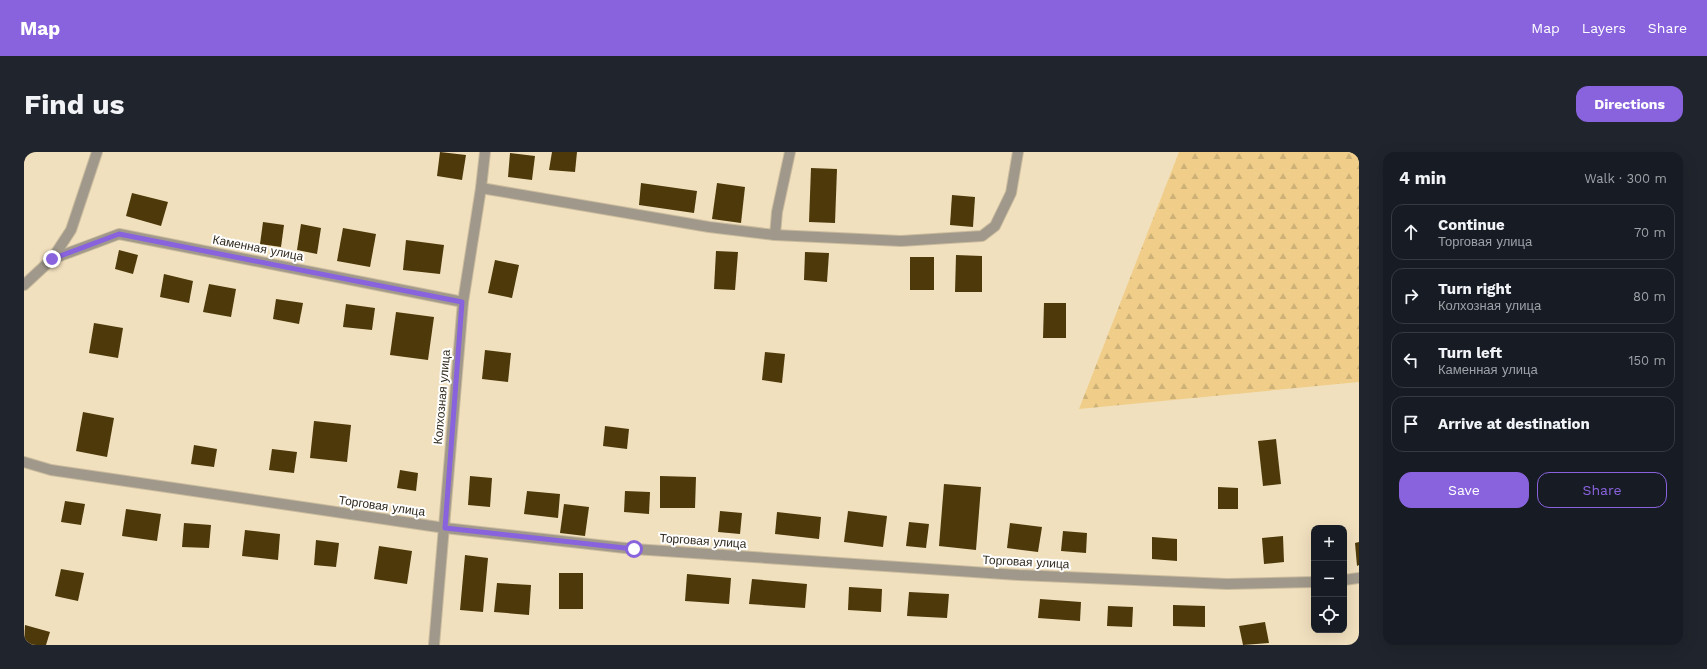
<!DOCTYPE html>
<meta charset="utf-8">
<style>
body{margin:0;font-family:"Work Sans",sans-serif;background:#20242c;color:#f1f3f6}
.controls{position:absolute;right:12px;bottom:12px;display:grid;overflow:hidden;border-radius:8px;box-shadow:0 4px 16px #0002}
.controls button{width:36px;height:36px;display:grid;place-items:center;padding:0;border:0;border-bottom:1px solid #363941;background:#171b24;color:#f1f3f6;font:20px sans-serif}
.stop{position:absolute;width:12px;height:12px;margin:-9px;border:3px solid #8963de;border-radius:50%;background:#fff}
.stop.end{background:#8963de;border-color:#fff;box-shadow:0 1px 4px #0008}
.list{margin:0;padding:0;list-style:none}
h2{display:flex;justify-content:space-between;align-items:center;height:52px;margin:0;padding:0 16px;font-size:17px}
h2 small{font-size:13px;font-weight:400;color:#9ea1a6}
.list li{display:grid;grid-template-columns:26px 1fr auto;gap:12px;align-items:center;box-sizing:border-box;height:56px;margin:0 8px 8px;padding:0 8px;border:1px solid #363941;border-radius:12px}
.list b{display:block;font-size:15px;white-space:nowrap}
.list p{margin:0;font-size:13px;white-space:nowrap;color:#9ea1a6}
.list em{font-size:13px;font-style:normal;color:#9ea1a6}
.actions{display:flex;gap:8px;padding:12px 16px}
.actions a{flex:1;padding:9px 0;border:1px solid #8963de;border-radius:12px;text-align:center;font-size:14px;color:#8963de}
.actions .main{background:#8963de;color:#fff}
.icon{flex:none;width:22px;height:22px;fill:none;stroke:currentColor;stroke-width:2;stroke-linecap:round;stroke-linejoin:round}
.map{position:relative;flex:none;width:1335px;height:493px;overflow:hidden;border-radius:12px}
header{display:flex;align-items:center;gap:24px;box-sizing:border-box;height:56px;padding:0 20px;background:#8963de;color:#fff}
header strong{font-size:19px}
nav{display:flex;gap:22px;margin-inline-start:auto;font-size:14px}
.intro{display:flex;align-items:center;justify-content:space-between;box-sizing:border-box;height:96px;padding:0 24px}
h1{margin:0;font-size:28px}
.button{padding:10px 18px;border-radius:12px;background:#8963de;color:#fff;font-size:14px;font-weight:700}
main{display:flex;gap:24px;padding:0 24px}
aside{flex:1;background:#171b24;border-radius:12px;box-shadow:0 4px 16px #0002}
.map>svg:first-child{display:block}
.forest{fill:url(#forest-firs)}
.building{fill:#4d3909}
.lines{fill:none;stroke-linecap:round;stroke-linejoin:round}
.minor-casing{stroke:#cbbc9e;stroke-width:12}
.minor{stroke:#a0998b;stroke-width:10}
.route{stroke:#8963de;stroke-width:5}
.labels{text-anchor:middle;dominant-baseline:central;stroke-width:4;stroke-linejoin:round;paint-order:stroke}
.street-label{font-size:12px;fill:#322b1f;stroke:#fff}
</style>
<header>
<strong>Map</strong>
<nav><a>Map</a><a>Layers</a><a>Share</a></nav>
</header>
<div class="intro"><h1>Find us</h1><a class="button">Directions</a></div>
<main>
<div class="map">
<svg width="1335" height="493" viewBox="0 0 1335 493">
<defs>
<pattern id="forest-firs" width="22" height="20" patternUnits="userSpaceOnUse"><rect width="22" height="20" fill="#f0ce89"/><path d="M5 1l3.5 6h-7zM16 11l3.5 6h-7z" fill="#ceb176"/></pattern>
</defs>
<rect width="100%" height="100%" fill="#f1e0be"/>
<path class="forest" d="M1155,0H1335V230L1055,257Z"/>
<g class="building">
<path d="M416,0L442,3L438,28L413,24Z"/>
<path d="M528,0H553L551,20L525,18Z"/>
<path d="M486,1L511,4L508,28L484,25Z"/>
<path d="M787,16L813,17L811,71L785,70Z"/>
<path d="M617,31L673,39L670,61L615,53Z"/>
<path d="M693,31L721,35L717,71L688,67Z"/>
<path d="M108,41L144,50L137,74L102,64Z"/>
<path d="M928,43L951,45L949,75L926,73Z"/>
<path d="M239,70L260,73L257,95L236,92Z"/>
<path d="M277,72L297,76L293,102L273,98Z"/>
<path d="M319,76L352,82L346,115L313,109Z"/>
<path d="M382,88L420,93L416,122L379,118Z"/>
<path d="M95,98L114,103L109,122L91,117Z"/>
<path d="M692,99L714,100L711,138L690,137Z"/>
<path d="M781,100L805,101L803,130L780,128Z"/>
<path d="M932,103L958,104V140H931Z"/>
<rect x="886" y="105" width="24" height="33"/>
<path d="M471,108L495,113L488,146L464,141Z"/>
<path d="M140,122L169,129L165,151L136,145Z"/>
<path d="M185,132L212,137L207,165L179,160Z"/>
<path d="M252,147L279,151L275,172L249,167Z"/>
<path d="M1020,151H1042V186H1019Z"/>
<path d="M322,152L351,156L348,178L319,175Z"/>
<path d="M372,160L410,165L404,208L366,203Z"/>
<path d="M70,171L99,176L94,206L65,201Z"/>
<path d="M461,198L487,201L484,230L458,227Z"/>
<path d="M741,200L761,202L758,231L738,228Z"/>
<path d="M59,260L90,266L83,305L52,299Z"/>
<path d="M290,269L327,273L323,310L286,306Z"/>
<path d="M581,274L605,277L603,297L579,294Z"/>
<path d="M1252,287L1257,332L1239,334L1234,289Z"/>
<path d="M170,293L193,297L190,315L167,312Z"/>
<path d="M248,297L273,300L270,321L245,318Z"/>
<path d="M376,318L394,321L392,339L373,336Z"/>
<path d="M446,324L468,326L466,355L444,353Z"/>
<path d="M636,324L672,325L671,356H636Z"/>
<path d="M920,332L957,335L952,398L915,394Z"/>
<path d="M1194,335L1214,336V357H1194Z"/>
<path d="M503,339L536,342L534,366L500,362Z"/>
<path d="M601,339L626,340L625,362L600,360Z"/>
<path d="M41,349L61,352L57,373L37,370Z"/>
<path d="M540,352L565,355L561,384L536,381Z"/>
<path d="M102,357L137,362L133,389L98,384Z"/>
<path d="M696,359L718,361L716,382L694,380Z"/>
<path d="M824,359L863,364L859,395L820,390Z"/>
<path d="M753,360L797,365L795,387L751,382Z"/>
<path d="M885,370L905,372L902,396L882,394Z"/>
<path d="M160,371L187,373L185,396L158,395Z"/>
<path d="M986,371L1018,375L1014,400L983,396Z"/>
<path d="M221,378L256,382L254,408L218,404Z"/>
<path d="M1039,379L1063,381L1062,401L1037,399Z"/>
<path d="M1259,384L1260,410L1240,412L1238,386Z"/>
<path d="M1128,385L1153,387V409L1128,407Z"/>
<path d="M292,388L315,391L312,415L290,413Z"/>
<path d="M1335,390V413L1333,414L1331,391Z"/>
<path d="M355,394L388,399L383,432L350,427Z"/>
<path d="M441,403L464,406L459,460L436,458Z"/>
<path d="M37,417L60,421L54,449L31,444Z"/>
<rect x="535" y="421" width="24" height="36"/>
<path d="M663,422L707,426L705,452L661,449Z"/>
<path d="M728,427L783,432L781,456L725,452Z"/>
<path d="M473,431L507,433L505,463L470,460Z"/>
<path d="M825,435L858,437L857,460L824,458Z"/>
<path d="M885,440L925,442L923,466L883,464Z"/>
<path d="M1016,447L1057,450L1056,469L1014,466Z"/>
<path d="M1149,453L1181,454V475L1149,474Z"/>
<path d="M1084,454L1109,455L1108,475L1083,474Z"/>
<path d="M1241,470L1245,491L1219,493L1215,474Z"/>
<path d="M1,473L26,480L22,493H0Z"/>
</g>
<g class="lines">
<g class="minor-casing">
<g id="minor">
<path d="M457,36L685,75L751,83L877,89L958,84L971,74L987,41L994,0"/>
<path d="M751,83L753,60L766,0"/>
<path d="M28,107L95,82L439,150"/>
<path d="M0,133L28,107L47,78L73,0"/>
<path d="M0,310L27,318L421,376L610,397L995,423L1203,432L1290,430"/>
<path d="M1320,428L1335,426"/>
<path d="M410,493L439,150L457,36L461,0"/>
</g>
</g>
<use href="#minor" class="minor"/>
</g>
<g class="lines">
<path class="route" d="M28,107L95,82L438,150L421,376L610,397"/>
</g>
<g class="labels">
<g class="street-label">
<text transform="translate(234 96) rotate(11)">Каменная улица</text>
<text transform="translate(418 245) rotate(-85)">Колхозная улица</text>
<text transform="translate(358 354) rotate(8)">Торговая улица</text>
<text transform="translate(679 389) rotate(4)">Торговая улица</text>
<text transform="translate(1002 410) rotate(3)">Торговая улица</text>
</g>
</g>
</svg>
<div class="controls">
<button>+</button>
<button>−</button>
<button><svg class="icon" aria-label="locate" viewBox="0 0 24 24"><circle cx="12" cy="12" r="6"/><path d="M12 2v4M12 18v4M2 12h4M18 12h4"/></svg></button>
</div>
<div class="stop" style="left:610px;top:397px"></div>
<div class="stop end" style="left:28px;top:107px"></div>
</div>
<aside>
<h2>4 min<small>Walk · 300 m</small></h2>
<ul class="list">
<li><svg class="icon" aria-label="ahead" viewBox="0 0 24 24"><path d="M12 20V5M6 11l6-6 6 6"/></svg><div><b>Continue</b><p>Торговая улица</p></div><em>70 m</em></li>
<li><svg class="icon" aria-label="right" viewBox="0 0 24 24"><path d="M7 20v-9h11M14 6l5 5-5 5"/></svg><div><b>Turn right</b><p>Колхозная улица</p></div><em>80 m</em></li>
<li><svg class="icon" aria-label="left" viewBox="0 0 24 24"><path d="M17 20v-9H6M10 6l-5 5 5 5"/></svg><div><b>Turn left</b><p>Каменная улица</p></div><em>150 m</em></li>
<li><svg class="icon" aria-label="arrive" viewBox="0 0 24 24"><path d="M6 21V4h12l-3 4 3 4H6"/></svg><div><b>Arrive at destination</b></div></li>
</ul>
<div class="actions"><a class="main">Save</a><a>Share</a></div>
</aside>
</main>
